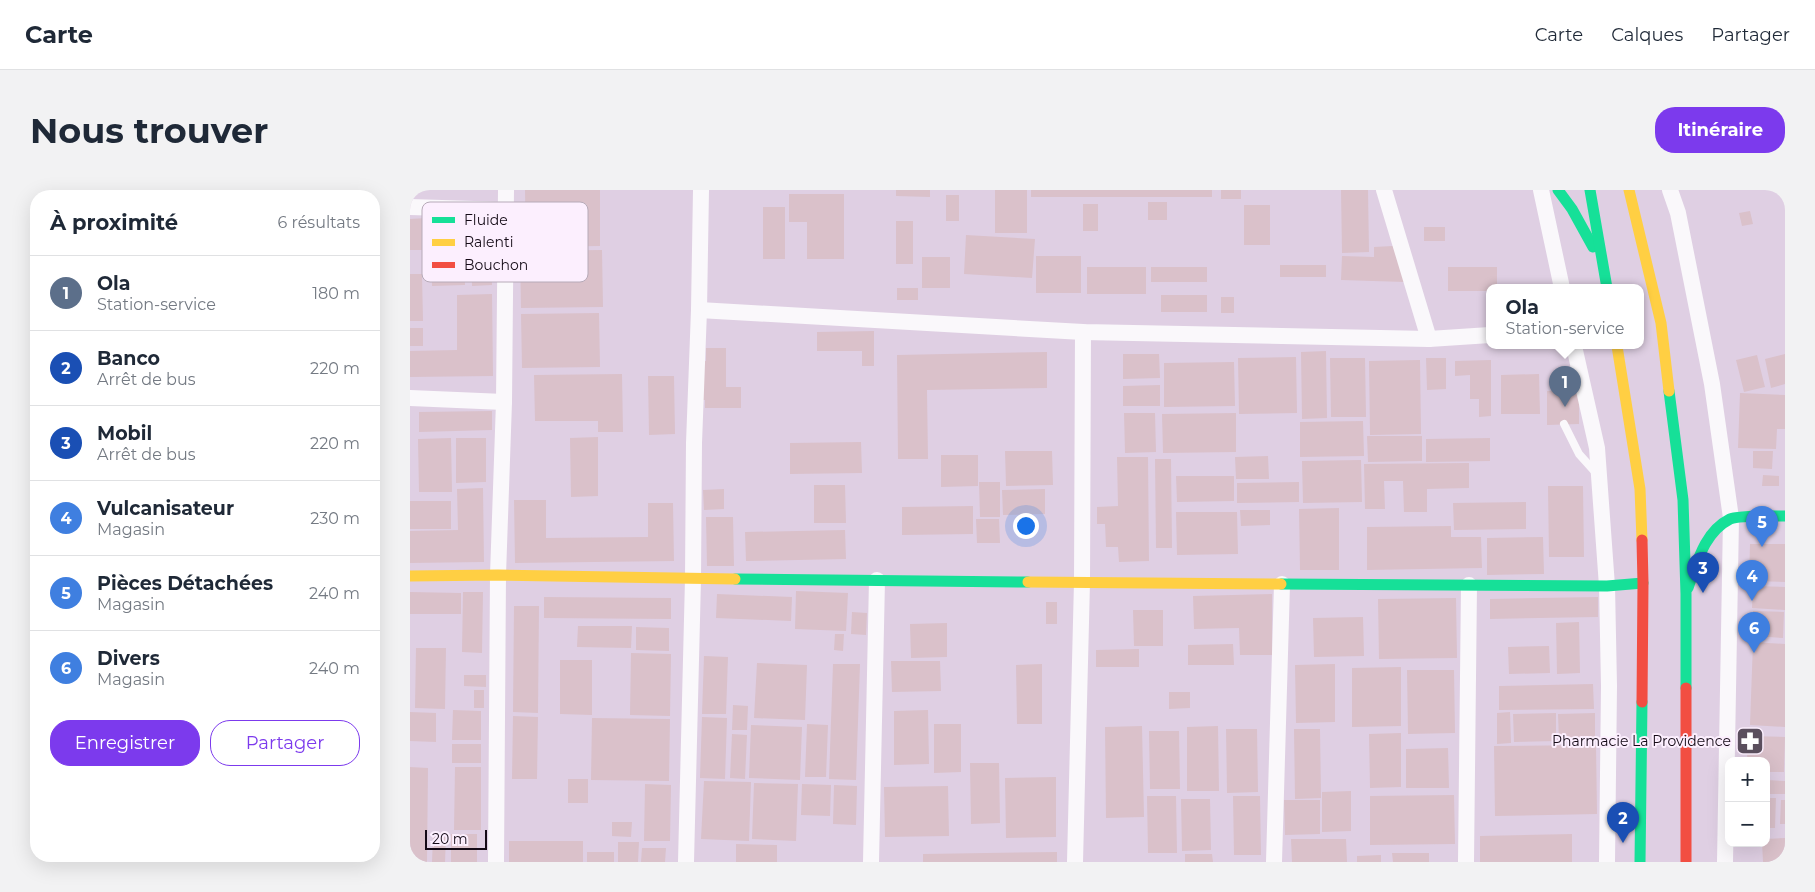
<!DOCTYPE html>
<html lang="fr">
<meta charset="utf-8">
<style>
body{margin:0;font-family:Montserrat,sans-serif;background:#f2f2f3;color:#1f2937}
.controls{position:absolute;right:15px;bottom:15px;display:grid;overflow:hidden;border-radius:10px;box-shadow:0 5px 20px #0002}
.controls button{width:45px;height:45px;display:grid;place-items:center;padding:0;border:0;border-bottom:1px solid #e0e1e3;background:#fff;color:#1f2937;font:25px sans-serif}
.scale{position:absolute;left:15px;bottom:12px;width:62px;box-sizing:border-box;padding-left:5px;border:2px solid #140a16;border-top:0;font-size:14px;line-height:18px;white-space:nowrap;color:#140a16;-webkit-text-stroke:4px #fceffe;paint-order:stroke}
.you{position:absolute;left:615px;top:335px;width:18px;height:18px;margin:-12px;border:4px solid #fff;border-radius:50%;background:#1a73e8;box-shadow:0 0 0 8px #1a73e833}
.badge{display:grid;place-items:center;width:32px;height:32px;border-radius:50%;background:#7c3aed;color:#fff;font-size:16px;font-weight:700}
.pin{position:absolute;translate:-50% -41px;filter:drop-shadow(0 1px 2px #0008)}
.pin::after{content:'';position:absolute;top:26px;width:18px;height:15px;background:inherit;clip-path:polygon(0 0,100% 0,50% 100%)}
.popup{position:absolute;left:1076px;top:94px;width:158px;height:65px;box-sizing:border-box;display:grid;place-content:center;border-radius:10px;background:#fff;filter:drop-shadow(0 1px 4px #0005);font-size:16px;white-space:nowrap;color:#747a83}
.popup b{font-size:19px;color:#1f2937}
.popup::after{content:'';position:absolute;left:50%;top:100%;margin-left:-10px;border:10px solid transparent;border-top-color:#fff}
.list{margin:0;padding:0;list-style:none}
h2{display:flex;justify-content:space-between;align-items:center;height:65px;margin:0;padding:0 20px;font-size:21px}
h2 small{font-size:16px;font-weight:400;color:#747a83}
.list li{display:grid;grid-template-columns:32px 1fr auto;gap:15px;align-items:center;box-sizing:border-box;height:75px;padding:0 20px;border-top:1px solid #e0e1e3}
.list b{display:block;font-size:19px;white-space:nowrap}
.list p{margin:0;font-size:16px;white-space:nowrap;color:#747a83}
.list em{font-size:16px;font-style:normal;color:#747a83}
.actions{display:flex;gap:10px;padding:15px 20px}
.actions a{flex:1;padding:11px 0;border:1px solid #7c3aed;border-radius:20px;text-align:center;font-size:18px;color:#7c3aed}
.actions .main{background:#7c3aed;color:#fff}
.map{position:relative;flex:none;width:1375px;height:672px;overflow:hidden;border-radius:20px}
header{display:flex;align-items:center;gap:30px;box-sizing:border-box;height:70px;padding:0 25px;background:#fff;border-bottom:1px solid #e0e1e3}
header strong{font-size:24px}
nav{display:flex;gap:28px;margin-inline-start:auto;font-size:18px}
.intro{display:flex;align-items:center;justify-content:space-between;box-sizing:border-box;height:120px;padding:0 30px}
h1{margin:0;font-size:35px}
.button{padding:12px 22px;border-radius:20px;background:#7c3aed;color:#fff;font-size:18px;font-weight:700}
main{display:flex;gap:30px;padding:0 30px}
aside{flex:1;background:#fff;border-radius:20px;box-shadow:0 5px 20px #0002}
.map>svg:first-child{display:block}
.building{fill:#dac1ca}
.lines{fill:none;stroke-linecap:round;stroke-linejoin:round}
.lane{stroke:#faf8fb;stroke-width:8}
.street{stroke:#faf8fb;stroke-width:16}
.fast{stroke:#16e098;stroke-width:11}
.slow{stroke:#ffcf43;stroke-width:11}
.jam{stroke:#f24e42;stroke-width:11}
.labels{text-anchor:middle;dominant-baseline:central;stroke-width:4;stroke-linejoin:round;paint-order:stroke}
.poi-label{font-size:14px;fill:#140a16;stroke:#fceffe;text-anchor:end}
.key{fill:#fceffe;stroke:#b6aab8;stroke-width:1}
.key-label{font-size:14px;fill:#140a16}
</style>
<header>
<strong>Carte</strong>
<nav><a>Carte</a><a>Calques</a><a>Partager</a></nav>
</header>
<div class="intro"><h1>Nous trouver</h1><a class="button">Itinéraire</a></div>
<main>
<aside>
<h2>À proximité<small>6 résultats</small></h2>
<ul class="list">
<li><span class="badge" style="background:#5c6f8a">1</span><div><b>Ola</b><p>Station-service</p></div><em>180 m</em></li>
<li><span class="badge" style="background:#1a4fb4">2</span><div><b>Banco</b><p>Arrêt de bus</p></div><em>220 m</em></li>
<li><span class="badge" style="background:#1a4fb4">3</span><div><b>Mobil</b><p>Arrêt de bus</p></div><em>220 m</em></li>
<li><span class="badge" style="background:#3f7fe0">4</span><div><b>Vulcanisateur</b><p>Magasin</p></div><em>230 m</em></li>
<li><span class="badge" style="background:#3f7fe0">5</span><div><b>Pièces Détachées</b><p>Magasin</p></div><em>240 m</em></li>
<li><span class="badge" style="background:#3f7fe0">6</span><div><b>Divers</b><p>Magasin</p></div><em>240 m</em></li>
</ul>
<div class="actions"><a class="main">Enregistrer</a><a>Partager</a></div>
</aside>
<div class="map">
<svg width="1375" height="672" viewBox="0 0 1375 672">
<rect width="100%" height="100%" fill="#dfcfe3"/>
<g class="building">
<path d="M115,0H190V56L116,57Z"/>
<path d="M486,0H520V7L486,6Z"/>
<rect x="585" y="0" width="32" height="43"/>
<rect x="621" y="0" width="181" height="7"/>
<rect x="811" y="0" width="20" height="9"/>
<path d="M931,0H958L959,62L932,63Z"/>
<path d="M379,4H434V69H397V32H379Z"/>
<rect x="536" y="5" width="13" height="26"/>
<rect x="738" y="12" width="19" height="18"/>
<rect x="673" y="14" width="15" height="27"/>
<rect x="834" y="15" width="26" height="40"/>
<rect x="353" y="17" width="22" height="52"/>
<path d="M1340,21L1343,34L1332,36L1329,23Z"/>
<path d="M17,28V60H0V29Z"/>
<path d="M54,29L55,95L22,96L21,30Z"/>
<rect x="486" y="31" width="17" height="43"/>
<path d="M61,33H81L82,95L62,96Z"/>
<rect x="1014" y="37" width="21" height="14"/>
<path d="M556,45L625,49L622,88L554,84Z"/>
<path d="M983,56L995,92L931,90L932,66L964,67V57Z"/>
<path d="M192,60L193,117L111,118L110,61Z"/>
<rect x="626" y="66" width="45" height="37"/>
<rect x="512" y="67" width="28" height="31"/>
<rect x="870" y="75" width="46" height="12"/>
<rect x="677" y="77" width="59" height="27"/>
<rect x="741" y="77" width="56" height="15"/>
<path d="M1038,77H1087V98H1080V101H1038Z"/>
<path d="M0,84H12L13,131H0Z"/>
<rect x="487" y="98" width="21" height="12"/>
<path d="M82,104L83,186L0,187V161L47,160V105Z"/>
<rect x="751" y="105" width="46" height="17"/>
<rect x="811" y="107" width="13" height="16"/>
<path d="M189,123L190,177L112,178L111,124Z"/>
<rect x="0" y="138" width="13" height="18"/>
<path d="M464,141V176H452V161H407V142Z"/>
<path d="M296,158H316V197H331V218H295V210H292V171H296Z"/>
<path d="M916,161L917,228L892,229L891,162Z"/>
<path d="M637,162V198L517,200L518,269H488L487,165Z"/>
<path d="M713,164H749L750,188L713,189Z"/>
<path d="M1375,164V194L1361,198L1355,169Z"/>
<path d="M1347,165L1355,197L1334,202L1326,170Z"/>
<path d="M886,167L887,223L829,224L828,168Z"/>
<path d="M920,168H955L956,227H921Z"/>
<path d="M1016,168H1036V199L1017,200Z"/>
<path d="M1010,170L1011,244L960,245L959,171Z"/>
<path d="M1081,170V226L1069,227V209H1060V185L1045,186V171Z"/>
<path d="M824,172L825,216L754,217V173Z"/>
<path d="M212,184L213,242H188V231H125L124,185Z"/>
<path d="M1129,184L1130,224H1091V185Z"/>
<path d="M238,186H264L265,244L239,245Z"/>
<path d="M750,195V216H713V196Z"/>
<path d="M1169,200V234L1137,235V201Z"/>
<path d="M1330,203L1375,205V239H1367L1366,259L1328,258Z"/>
<path d="M82,221V240L9,242V222Z"/>
<path d="M714,223H745L746,262L715,263Z"/>
<path d="M826,223V262L753,263L752,224Z"/>
<path d="M953,231L954,266L890,267V232Z"/>
<path d="M957,246H1012V271L958,272Z"/>
<path d="M188,247V306L161,307L160,248Z"/>
<path d="M41,248L42,302H9L8,249Z"/>
<path d="M46,248H76V292L46,293Z"/>
<path d="M1080,248V271L1016,272V249Z"/>
<path d="M451,252L452,283L380,284V253Z"/>
<path d="M595,261H642L643,295L596,296Z"/>
<path d="M1343,261H1363L1362,279L1343,278Z"/>
<path d="M531,265H568V296L531,297Z"/>
<path d="M858,266L859,289H826L825,267Z"/>
<path d="M707,267H738L739,371L709,372L708,357H696L695,334H687V317L708,316Z"/>
<path d="M745,269H761L762,358H746Z"/>
<path d="M951,270L952,312L893,313L892,271Z"/>
<path d="M1059,273V298L1017,299V322H994L993,291H974L975,319H955L954,274Z"/>
<path d="M1353,285L1369,286V296H1352Z"/>
<path d="M766,286H824V311L767,312Z"/>
<path d="M569,292H590V327H570Z"/>
<path d="M889,292V312L827,313V293Z"/>
<path d="M404,295H435L436,333H404Z"/>
<path d="M1138,296H1173L1174,367H1139Z"/>
<path d="M73,298L74,372L0,373V341L48,340L47,299Z"/>
<path d="M314,299V319L294,320L293,300Z"/>
<path d="M635,299V324L593,325L592,300Z"/>
<path d="M104,310H136V348L238,347V313H263L264,371L105,373Z"/>
<rect x="0" y="311" width="41" height="28"/>
<path d="M1116,312V339L1044,340L1043,313Z"/>
<path d="M563,316V344L492,345V317Z"/>
<path d="M929,318V380H890L889,319Z"/>
<path d="M830,320H860V335L831,336Z"/>
<path d="M766,322H827L828,364L767,365Z"/>
<path d="M296,327H323L324,376H297Z"/>
<path d="M566,329H589L590,353H567Z"/>
<path d="M1041,336V347H1071L1072,378L957,380V337Z"/>
<path d="M435,340L436,369L336,371L335,342Z"/>
<path d="M1133,347L1134,384L1077,385V348Z"/>
<path d="M1340,354H1375V392L1339,391Z"/>
<path d="M1343,396L1375,397V420L1342,418Z"/>
<path d="M386,401L438,403L436,441L385,439Z"/>
<path d="M0,402L51,403V424H0Z"/>
<path d="M53,402H73L72,463L52,462Z"/>
<path d="M307,404L382,407L381,431L306,428Z"/>
<path d="M862,404V465H830L829,438L784,439L783,406Z"/>
<path d="M134,407L261,408V429L134,428Z"/>
<path d="M1188,407V427L1080,429V409Z"/>
<path d="M1046,408L1047,468L969,469L968,409Z"/>
<rect x="636" y="412" width="11" height="22"/>
<path d="M104,416H129L128,523L103,522Z"/>
<path d="M723,420H753V456H724Z"/>
<path d="M1343,421L1374,422L1373,448L1342,446Z"/>
<path d="M442,422L457,423L456,445L441,444Z"/>
<path d="M953,427L954,466L904,467L903,428Z"/>
<path d="M1169,432L1170,483L1147,484L1146,433Z"/>
<path d="M537,433V467L501,468L500,434Z"/>
<path d="M168,436H222L221,458L167,457Z"/>
<path d="M226,437L259,438V461L226,460Z"/>
<path d="M425,444H434L433,461L424,460Z"/>
<path d="M1343,452L1375,454V537L1340,535Z"/>
<path d="M823,454L824,475H778V455Z"/>
<path d="M1139,456L1140,483L1099,484L1098,457Z"/>
<path d="M6,458H36L35,519L5,518Z"/>
<path d="M729,459V477H686V460Z"/>
<path d="M221,463L261,464L260,526L220,525Z"/>
<path d="M294,466L318,467L316,524H292Z"/>
<path d="M150,470H182V525L150,524Z"/>
<path d="M481,471H530L531,501L482,502Z"/>
<path d="M347,473L397,475L395,530L344,528Z"/>
<path d="M423,474H450L446,590L419,589Z"/>
<path d="M632,474V534H607L606,475Z"/>
<path d="M925,474V532L886,533L885,475Z"/>
<path d="M991,477V536L942,537V478Z"/>
<path d="M997,480H1044L1045,543L998,544Z"/>
<path d="M54,485H76V497L54,496Z"/>
<path d="M1183,494L1184,519L1089,520V496Z"/>
<rect x="64" y="500" width="10" height="18"/>
<path d="M759,502H780V518L759,519Z"/>
<path d="M323,515L338,516L337,540H322Z"/>
<path d="M43,520L71,521V550H42Z"/>
<path d="M518,520L519,574L484,575V521Z"/>
<path d="M0,522L26,523V552L0,551Z"/>
<path d="M1100,522L1101,553L1087,554V523Z"/>
<path d="M1146,523V551L1104,552L1103,524Z"/>
<path d="M1185,523V550L1149,551L1148,524Z"/>
<path d="M103,526L128,527L127,589H102Z"/>
<path d="M292,527L317,528L315,589L290,588Z"/>
<path d="M182,528L260,529L259,591L181,590Z"/>
<path d="M397,534L418,535L416,587H395Z"/>
<path d="M524,534H551V582L524,583Z"/>
<path d="M341,535L392,537L390,590L339,588Z"/>
<path d="M732,536L734,627L696,628L695,537Z"/>
<path d="M808,536L809,601H777V537Z"/>
<path d="M816,539H847L848,602L817,603Z"/>
<path d="M884,539H910L911,608L885,609Z"/>
<path d="M739,541H769L770,599H740Z"/>
<path d="M991,543V597L960,598L959,544Z"/>
<path d="M322,544L337,545L335,589L320,588Z"/>
<path d="M1338,546L1375,547L1374,582H1356V571H1337Z"/>
<rect x="42" y="554" width="29" height="19"/>
<path d="M1186,555L1187,624L1085,626L1084,556Z"/>
<path d="M1038,558L1039,598H996V559Z"/>
<path d="M560,573H589L590,633L561,634Z"/>
<path d="M0,577L18,578L17,672H0Z"/>
<path d="M45,577H71V640H44Z"/>
<path d="M646,587V647L596,648L595,588Z"/>
<rect x="158" y="589" width="20" height="24"/>
<path d="M1356,590L1375,591V604H1356Z"/>
<path d="M294,591L341,592L339,651L291,649Z"/>
<path d="M344,593L388,594L386,651L342,649Z"/>
<path d="M235,594L261,595L260,651H234Z"/>
<path d="M392,594L421,595L420,626L391,625Z"/>
<path d="M424,595L447,596L446,635L423,634Z"/>
<path d="M538,596L539,646L475,647L474,597Z"/>
<path d="M941,601V641L912,642V602Z"/>
<path d="M1044,605L1045,654L960,655V606Z"/>
<path d="M737,606H766L767,663H738Z"/>
<path d="M823,606H850L851,665H824Z"/>
<path d="M1356,608H1366L1365,638H1356Z"/>
<path d="M771,609H800L801,660L772,661Z"/>
<path d="M874,610H910V644L875,645Z"/>
<path d="M1371,610H1375V634H1370Z"/>
<path d="M202,632H222L221,647L202,646Z"/>
<rect x="41" y="644" width="26" height="28"/>
<path d="M1162,644V672H1070V646Z"/>
<path d="M23,647H36L35,672H22Z"/>
<path d="M1375,648V672H1353L1352,653H1356V649Z"/>
<path d="M881,649H936L937,672H882Z"/>
<rect x="99" y="651" width="74" height="21"/>
<path d="M208,652H229L228,672H208Z"/>
<path d="M326,654L367,655V672H326Z"/>
<path d="M232,658H256L255,672H231Z"/>
<rect x="177" y="662" width="27" height="10"/>
<path d="M647,662V672H513V664Z"/>
<path d="M982,663H1019V672H983Z"/>
<path d="M775,664H802L803,672H775Z"/>
<path d="M971,665V672H947V666Z"/>
</g>
<g class="lines">
<g class="lane">
<path d="M1155,200L1159,191L1171,186"/>
<path d="M1154,234L1169,264L1187,284"/>
</g>
<g class="street">
<path d="M974,0L1019,149"/>
<path d="M1131,0L1152,98"/>
<path d="M1260,0L1268,23L1302,194L1321,328L1315,672"/>
<path d="M0,17L96,20"/>
<path d="M289,120L673,142L1019,149L1080,145"/>
<path d="M1164,156L1187,258L1197,396L1199,496L1197,672"/>
<path d="M0,208L94,212"/>
<path d="M86,672L88,385L94,212L96,0"/>
<path d="M276,672L283,389L284,253L289,120L291,0"/>
<path d="M461,672L467,390"/>
<path d="M665,672L672,392L673,142"/>
<path d="M864,672L872,394"/>
<path d="M1056,672L1059,395"/>
</g>
<g class="fast">
<path d="M1148,0L1162,19L1183,57"/>
<path d="M1180,0L1197,98"/>
<path d="M1259,201L1273,310L1276,404V498"/>
<path d="M325,389L618,392"/>
<path d="M871,394L1197,396L1233,393"/>
<path d="M1278,398C1287,373 1294,342 1320,329C1328,325 1364,326 1375,326"/>
<path d="M1230,672L1232,512"/>
</g>
<g class="slow">
<path d="M1219,0L1251,133L1259,201"/>
<path d="M1207,156L1230,299L1232,350"/>
<path d="M0,386L88,385L325,389"/>
<path d="M618,392L871,394"/>
</g>
<g class="jam">
<path d="M1232,350L1233,393L1232,512"/>
<path d="M1276,498V672"/>
</g>
</g>
<defs>
<g id="pharmacy-square" transform="scale(1.4375)"><rect x="-9" y="-9" width="18" height="18" rx="4" fill="#5b4f5e" stroke="#fceffe"/><path d="M-2-6h4v4h4v4h-4v4h-4v-4h-4v-4h4Z" fill="#fff"/></g>
</defs>
<g fill-rule="evenodd">
<use href="#pharmacy-square" x="1340" y="551"/>
</g>
<g class="labels">
<g class="poi-label">
<text x="1321" y="551">Pharmacie La Providence</text>
</g>
</g>
<rect x="12" y="12" width="166" height="80" rx="8" class="key"/>
<rect x="22" y="27" width="23" height="6" fill="#16e098"/>
<rect x="22" y="49" width="23" height="7" fill="#ffcf43"/>
<rect x="22" y="72" width="23" height="6" fill="#f24e42"/>
<g class="key-label">
<text x="54" y="35">Fluide</text>
<text x="54" y="57">Ralenti</text>
<text x="54" y="80">Bouchon</text>
</g>
</svg>
<div class="controls">
<button>+</button>
<button>−</button>
</div>
<div class="scale">20 m</div>
<div class="you"></div>
<div class="pin badge" style="left:1155px;top:217px;background:#5c6f8a">1</div>
<div class="popup"><b>Ola</b>Station-service</div>
<div class="pin badge" style="left:1213px;top:653px;background:#1a4fb4">2</div>
<div class="pin badge" style="left:1293px;top:403px;background:#1a4fb4">3</div>
<div class="pin badge" style="left:1342px;top:411px;background:#3f7fe0">4</div>
<div class="pin badge" style="left:1352px;top:357px;background:#3f7fe0">5</div>
<div class="pin badge" style="left:1344px;top:463px;background:#3f7fe0">6</div>
</div>
</main>
